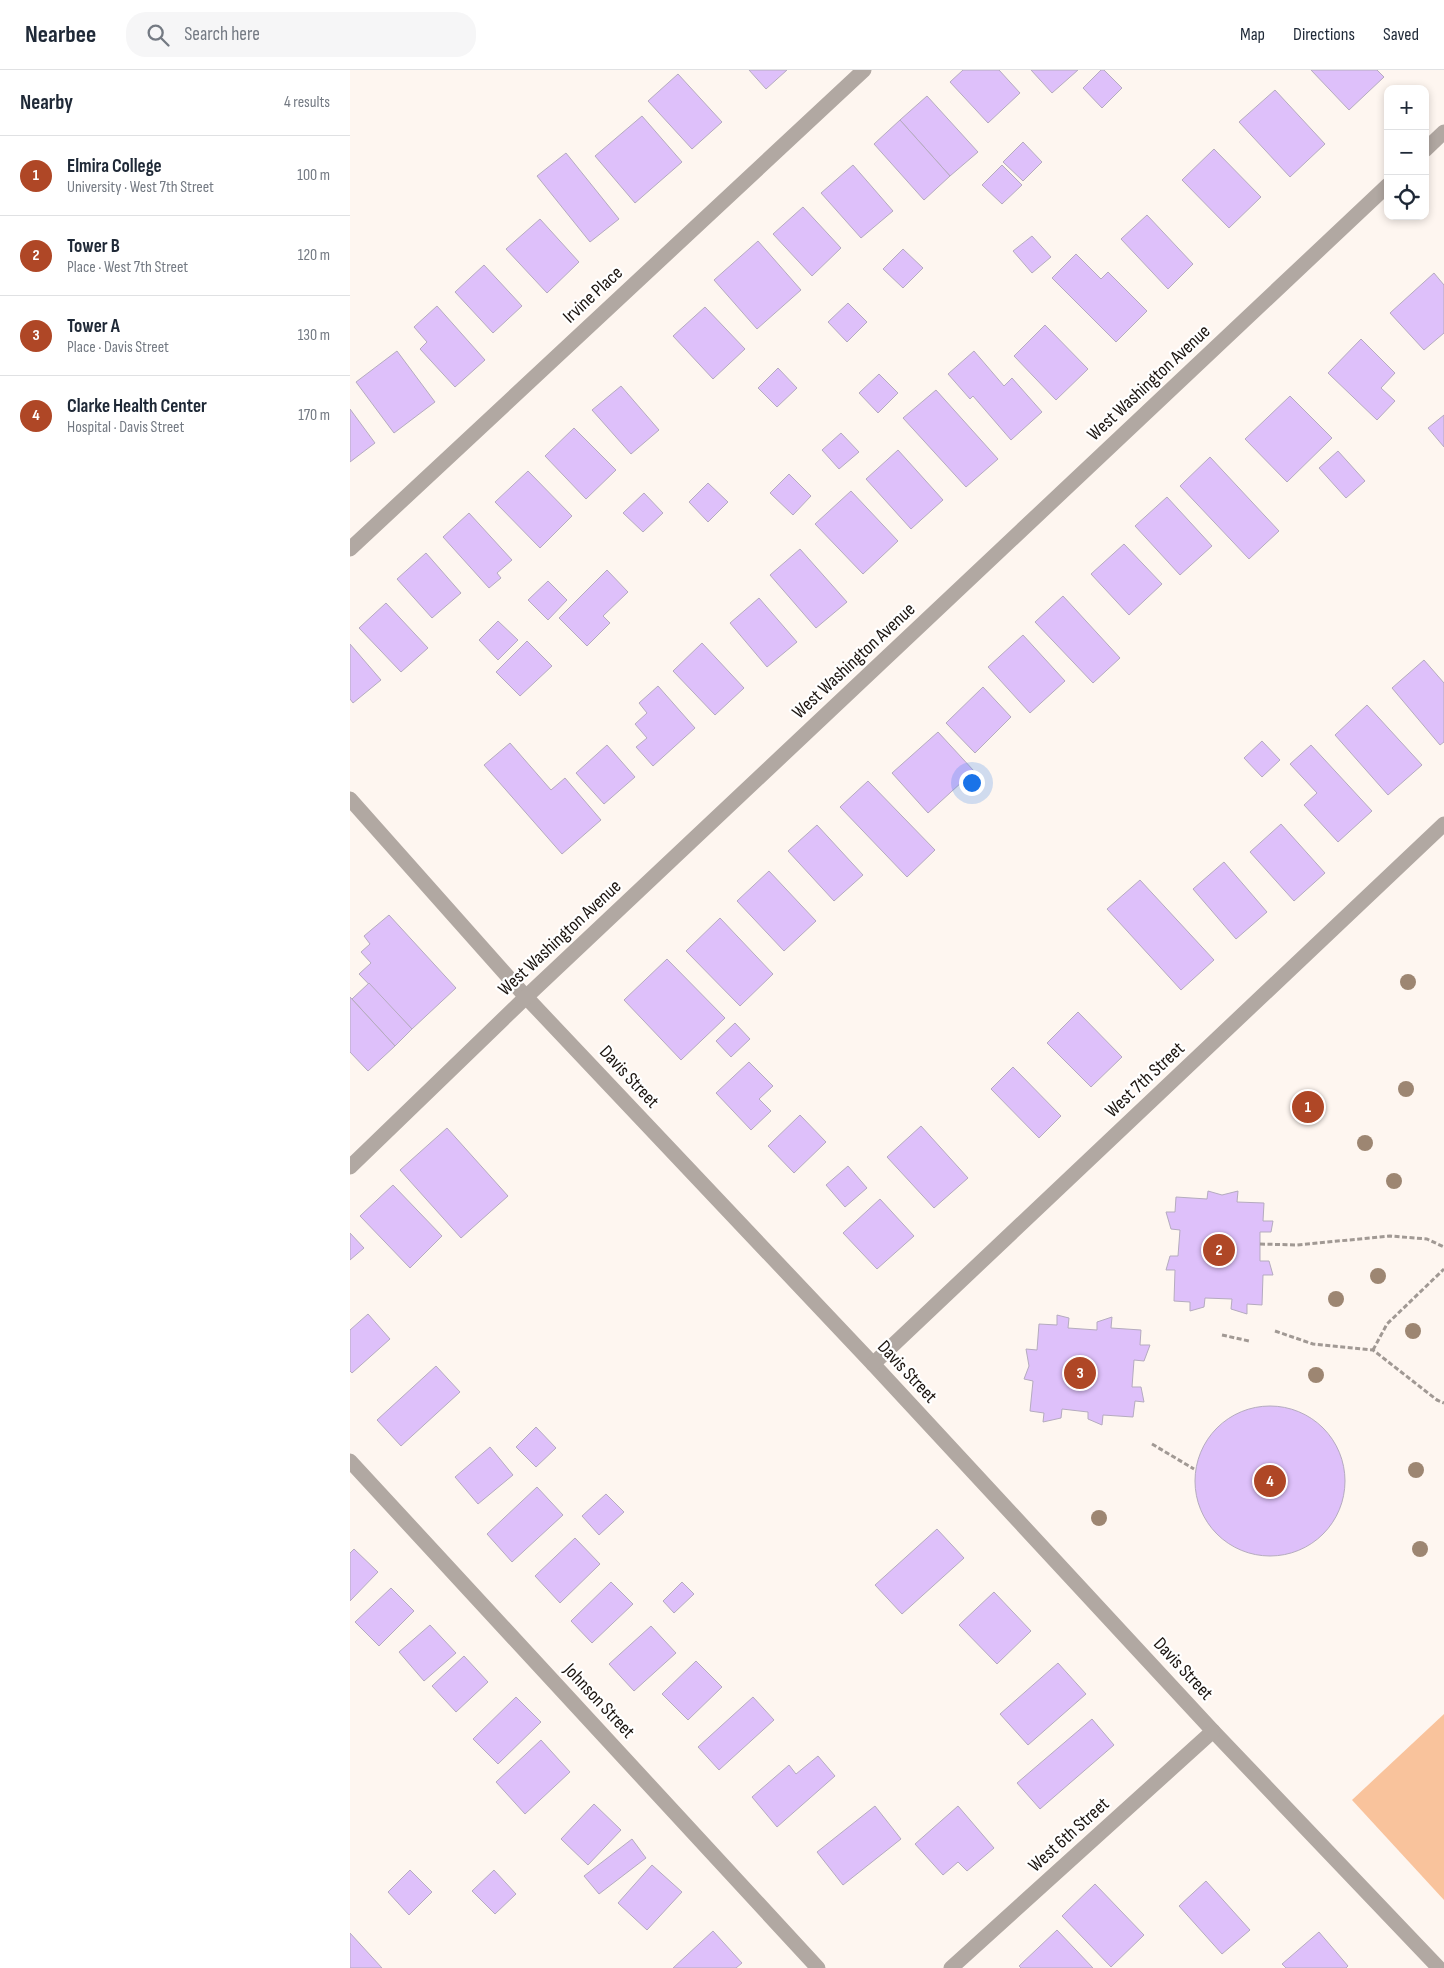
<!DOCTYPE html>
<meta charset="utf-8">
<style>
body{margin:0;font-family:"Sofia Sans Condensed",sans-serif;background:#f6f6f7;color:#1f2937}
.controls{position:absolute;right:15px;top:15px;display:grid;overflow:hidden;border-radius:10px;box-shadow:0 2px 8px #0003}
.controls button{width:45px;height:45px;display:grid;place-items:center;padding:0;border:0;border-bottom:1px solid #e0e1e3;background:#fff;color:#1f2937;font:25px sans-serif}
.you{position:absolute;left:621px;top:712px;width:18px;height:18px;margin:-12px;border:4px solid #fff;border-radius:50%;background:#1a73e8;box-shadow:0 0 0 8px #1a73e833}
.badge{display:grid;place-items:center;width:32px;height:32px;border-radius:50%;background:#af4726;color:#fff;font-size:16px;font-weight:700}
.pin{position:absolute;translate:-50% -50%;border:2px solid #fff;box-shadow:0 1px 5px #0006}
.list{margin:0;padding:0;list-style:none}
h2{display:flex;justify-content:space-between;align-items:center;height:65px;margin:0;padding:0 20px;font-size:21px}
h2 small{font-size:16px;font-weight:400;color:#747a83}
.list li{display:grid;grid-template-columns:32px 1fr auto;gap:15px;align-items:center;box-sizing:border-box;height:80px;padding:0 20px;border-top:1px solid #e0e1e3}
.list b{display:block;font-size:19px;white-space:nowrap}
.list p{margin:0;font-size:16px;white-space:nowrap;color:#747a83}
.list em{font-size:16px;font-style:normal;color:#747a83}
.icon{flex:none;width:28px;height:28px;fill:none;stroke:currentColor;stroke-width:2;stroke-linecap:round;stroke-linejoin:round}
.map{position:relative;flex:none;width:1094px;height:1898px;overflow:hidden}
header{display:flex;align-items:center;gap:30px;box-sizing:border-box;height:70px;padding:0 25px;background:#fff;border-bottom:1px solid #e0e1e3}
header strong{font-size:24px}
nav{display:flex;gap:28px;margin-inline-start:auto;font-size:18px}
.search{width:350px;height:45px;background:#f6f6f7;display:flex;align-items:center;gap:12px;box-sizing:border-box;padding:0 18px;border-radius:20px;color:#747a83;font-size:19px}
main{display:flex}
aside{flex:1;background:#fff}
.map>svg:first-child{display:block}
.green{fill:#f9c39c}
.building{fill:#dec0fa;stroke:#b5abbf}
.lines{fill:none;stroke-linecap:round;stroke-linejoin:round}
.path{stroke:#a19994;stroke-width:3;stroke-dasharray:5 2.5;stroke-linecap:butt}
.minor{stroke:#b1a8a2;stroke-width:15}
.tree{fill:#9d8672}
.labels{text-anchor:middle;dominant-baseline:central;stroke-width:4.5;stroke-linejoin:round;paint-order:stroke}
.street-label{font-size:19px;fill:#1c1510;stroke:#fff}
</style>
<header>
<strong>Nearbee</strong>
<div class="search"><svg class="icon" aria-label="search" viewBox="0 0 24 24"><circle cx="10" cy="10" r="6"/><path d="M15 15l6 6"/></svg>Search here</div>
<nav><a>Map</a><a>Directions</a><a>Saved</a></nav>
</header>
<main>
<aside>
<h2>Nearby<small>4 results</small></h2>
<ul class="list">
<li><span class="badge">1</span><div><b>Elmira College</b><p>University · West 7th Street</p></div><em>100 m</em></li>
<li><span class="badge">2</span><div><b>Tower B</b><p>Place · West 7th Street</p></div><em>120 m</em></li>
<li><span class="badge">3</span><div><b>Tower A</b><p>Place · Davis Street</p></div><em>130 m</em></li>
<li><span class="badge">4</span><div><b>Clarke Health Center</b><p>Hospital · Davis Street</p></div><em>170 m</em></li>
</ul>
</aside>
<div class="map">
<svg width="1094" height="1898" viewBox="0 0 1094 1898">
<rect width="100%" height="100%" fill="#fef6f0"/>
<path class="green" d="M1094,1644V1830L1002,1730Z"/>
<g class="building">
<path d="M399,0H437L416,19Z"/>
<path d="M613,0H649L670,23L638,53L600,12Z"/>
<path d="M681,0H728L702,23Z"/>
<path d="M751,0H754L772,18L752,38L733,18Z"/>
<path d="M961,0H1027L1034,7L999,40Z"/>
<path d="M328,4L372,52L342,79L298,31Z"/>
<path d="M925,20L975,74L940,107L889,52Z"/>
<path d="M577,26L628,82L600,106L550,50Z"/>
<path d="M292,46L332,92L285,133L245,86Z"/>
<path d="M550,50L600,106L574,130L524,74Z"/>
<path d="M673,72L692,92L673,111L653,92Z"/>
<path d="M864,79L911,127L879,158L832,110Z"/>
<path d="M216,83L269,149L240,172L187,106Z"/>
<path d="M503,95L543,141L511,168L471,123Z"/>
<path d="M652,95L672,115L652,134L632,115Z"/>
<path d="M453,137L491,178L462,206L423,164Z"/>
<path d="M797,145L843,194L818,219L771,169Z"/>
<path d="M190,149L229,192L197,223L156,179Z"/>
<path d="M682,166L701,187L682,203L663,181Z"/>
<path d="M408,171L451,220L407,259L364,210Z"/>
<path d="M553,179L573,198L553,218L533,199Z"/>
<path d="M726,184L751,209L758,202L797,241L766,272L702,208Z"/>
<path d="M134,195L172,236L143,263L105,222Z"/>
<path d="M1084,203L1094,215V263L1074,280L1040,243Z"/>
<path d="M498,233L517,252L497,272L478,252Z"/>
<path d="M87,236L135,290L105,317L70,279L77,272L64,257Z"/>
<path d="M355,237L395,279L363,309L323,266Z"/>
<path d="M695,255L738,299L706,330L664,286Z"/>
<path d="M1011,269L1045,303L1031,318L1045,331L1027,350L978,303Z"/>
<path d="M47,281L85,332L44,363L6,312Z"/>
<path d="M624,281L654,316L662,308L692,342L661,370L623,326L620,329L598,304Z"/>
<path d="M428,298L447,318L427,337L408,318Z"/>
<path d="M529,304L548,323L528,343L509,323Z"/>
<path d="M271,316L309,360L281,384L242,340Z"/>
<path d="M586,320L648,389L616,417L553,348Z"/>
<path d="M940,326L982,368L937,412L895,369Z"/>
<path d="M0,339L25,373L0,392Z"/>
<path d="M1094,345V377L1078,358Z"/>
<path d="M224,358L266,400L236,429L195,386Z"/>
<path d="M491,363L509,382L489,399L472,380Z"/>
<path d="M548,380L593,430L561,459L516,409Z"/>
<path d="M988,381L1015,411L996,428L969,398Z"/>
<path d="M860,387L929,461L899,489L830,416Z"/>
<path d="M178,401L222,446L190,478L145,432Z"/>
<path d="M439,404L461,426L443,445L420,423Z"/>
<path d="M358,413L378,432L358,452L339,432Z"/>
<path d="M501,421L548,471L513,504L465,454Z"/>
<path d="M294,423L313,443L293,462L273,443Z"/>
<path d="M817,427L862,476L830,505L785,456Z"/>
<path d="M119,443L162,490L147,503L151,508L139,518L93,467Z"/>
<path d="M774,474L812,514L779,545L741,504Z"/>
<path d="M450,479L497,532L466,558L420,505Z"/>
<path d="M76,483L111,523L82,548L47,509Z"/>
<path d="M257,500L278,522L253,546L260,553L237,576L209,548Z"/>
<path d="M198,511L217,530L198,550L178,530Z"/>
<path d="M713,526L770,588L743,613L685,552Z"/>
<path d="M409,528L447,572L417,597L380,553Z"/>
<path d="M36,533L78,578L51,602L9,558Z"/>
<path d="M148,551L168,570L148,590L129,570Z"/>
<path d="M673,565L715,611L680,643L638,597Z"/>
<path d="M177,571L202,596L170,626L146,602Z"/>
<path d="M352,573L394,618L365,645L323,601Z"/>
<path d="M0,574L31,610L3,633L0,629Z"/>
<path d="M1074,590L1094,613V672L1090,675L1042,618Z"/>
<path d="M308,616L345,658L303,696L286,677L297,668L285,654L297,643L289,633Z"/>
<path d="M633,617L661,647L625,683L596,653Z"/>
<path d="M1017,635L1072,695L1038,725L985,665Z"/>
<path d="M588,662L624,701L578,743L542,703Z"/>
<path d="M912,671L930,690L912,707L894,688Z"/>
<path d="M160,673L201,720L215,708L251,750L212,784L134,695Z"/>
<path d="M257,675L285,707L254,734L226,703Z"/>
<path d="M961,675L1022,741L988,772L954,735L967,723L940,694Z"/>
<path d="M518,711L585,780L557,807L490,737Z"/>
<path d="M931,754L975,803L944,831L900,782Z"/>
<path d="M467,755L513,805L484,831L438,781Z"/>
<path d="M874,792L917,842L886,869L843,819Z"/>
<path d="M419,801L466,851L434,881L387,831Z"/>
<path d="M790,810L864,890L831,920L757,839Z"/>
<path d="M39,845L106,918L62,959L9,904L21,893L11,882L20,874L14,866Z"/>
<path d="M370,848L423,904L390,936L336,881Z"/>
<path d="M317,889L375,948L331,990L274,930Z"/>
<path d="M19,913L62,959L45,976L2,929Z"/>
<path d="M0,927L45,976L18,1001L0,982Z"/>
<path d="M728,942L772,987L741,1017L697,973Z"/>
<path d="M385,953L400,969L381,987L366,971Z"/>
<path d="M399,992L423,1016L409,1029L421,1041L401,1060L366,1023Z"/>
<path d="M663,997L711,1046L689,1068L641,1019Z"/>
<path d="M450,1045L476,1072L444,1103L418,1076Z"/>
<path d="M571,1056L618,1108L584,1138L537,1087Z"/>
<path d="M97,1058L158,1126L111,1168L50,1100Z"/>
<path d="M498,1096L517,1118L495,1137L476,1115Z"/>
<path d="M43,1115L92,1166L60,1198L10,1146Z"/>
<path d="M858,1121L872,1125L888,1121L887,1132L914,1133L913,1151H923L921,1162H910V1191H919L923,1205H913L912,1235L897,1234V1244L881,1239L882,1229L855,1228L854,1237L840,1241V1232L824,1231L825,1200H816L820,1186H828L830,1160L821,1159L816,1142H825L826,1127L857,1129Z"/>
<path d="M530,1129L564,1166L527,1199L493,1163Z"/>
<path d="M0,1163L14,1178L0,1190Z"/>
<path d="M18,1244L40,1269L2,1303L0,1301V1260Z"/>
<path d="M707,1245L719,1248L718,1258L747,1260V1252L762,1247L761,1258L791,1260L790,1275H800L794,1291L784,1290L782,1317H791L794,1332L785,1331L783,1347L753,1345L752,1355L738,1349V1342L712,1339L711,1348L693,1352L694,1343L680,1341L683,1311L674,1309L679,1296L676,1279L687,1280L689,1254L707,1255Z"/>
<path d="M86,1296L110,1322L51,1376L27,1350Z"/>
<circle cx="920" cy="1411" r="75"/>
<path d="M186,1357L206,1378L186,1397L166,1377Z"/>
<path d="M140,1377L163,1405L128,1434L105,1407Z"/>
<path d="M187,1417L213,1445L162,1492L137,1464Z"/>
<path d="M256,1424L274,1442L249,1465L232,1446Z"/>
<path d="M587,1459L614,1488L552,1544L525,1515Z"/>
<path d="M225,1468L250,1494L210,1533L185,1506Z"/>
<path d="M4,1479L28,1502L0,1531V1483Z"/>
<path d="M261,1512L283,1534L242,1573L221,1551Z"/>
<path d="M332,1512L344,1524L324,1543L313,1531Z"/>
<path d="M41,1518L64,1541L29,1576L5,1552Z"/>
<path d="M644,1522L681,1561L647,1594L609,1555Z"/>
<path d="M80,1555L106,1583L74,1611L49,1582Z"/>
<path d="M301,1556L326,1583L284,1621L259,1594Z"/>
<path d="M114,1586L138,1612L106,1642L82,1616Z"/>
<path d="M346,1591L372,1617L338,1650L312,1624Z"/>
<path d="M708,1593L736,1624L678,1675L650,1644Z"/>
<path d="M166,1627L191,1652L148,1694L123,1669Z"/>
<path d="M403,1627L424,1650L369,1700L348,1677Z"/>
<path d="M742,1649L764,1675L690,1739L667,1713Z"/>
<path d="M191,1670L220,1702L175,1744L146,1712Z"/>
<path d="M468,1686L485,1706L427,1757L402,1727L439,1695L446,1704Z"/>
<path d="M244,1734L271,1760L238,1795L211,1769Z"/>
<path d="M525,1736L551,1769L493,1815L467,1782Z"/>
<path d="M608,1736L644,1778L617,1801L608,1792L593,1805L565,1774Z"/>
<path d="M282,1769L296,1788L249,1824L234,1806Z"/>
<path d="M302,1795L332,1822L297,1860L268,1833Z"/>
<path d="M60,1800L82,1822L59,1845L38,1822Z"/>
<path d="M144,1800L166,1824L145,1844L122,1821Z"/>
<path d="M856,1811L900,1860L872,1884L829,1836Z"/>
<path d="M745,1814L794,1865L761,1897L712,1846Z"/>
<path d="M707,1860L743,1898H671L669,1896Z"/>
<path d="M363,1861L392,1893L386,1898H323Z"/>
<path d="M969,1862L998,1896L996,1898H936L932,1894Z"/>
<path d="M0,1863L32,1898H0Z"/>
</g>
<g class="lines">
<g class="path">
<path d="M910,1174L947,1175L1040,1166L1077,1169L1094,1177"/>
<path d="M925,1261L963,1274L1023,1280L1087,1330L1094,1333"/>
<path d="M872,1265L899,1271"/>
<path d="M1023,1280L1037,1254L1094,1199"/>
<path d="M802,1374L844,1399"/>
</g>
<g class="minor">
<path d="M1075,80L1094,62"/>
<path d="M0,479L514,0"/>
<path d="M0,729L176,927L523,1294L863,1661L1089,1898"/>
<path d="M0,1097L176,927L1038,115"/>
<path d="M523,1294L1094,754"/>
<path d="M0,1391L468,1898"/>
<path d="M601,1898L863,1661"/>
</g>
</g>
<g class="tree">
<circle cx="1058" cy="912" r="8"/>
<circle cx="1056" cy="1019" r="8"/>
<circle cx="1015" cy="1073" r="8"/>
<circle cx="1044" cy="1111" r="8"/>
<circle cx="1028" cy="1206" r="8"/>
<circle cx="986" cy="1229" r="8"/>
<circle cx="1063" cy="1261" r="8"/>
<circle cx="966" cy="1305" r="8"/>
<circle cx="1066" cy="1400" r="8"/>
<circle cx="749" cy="1448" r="8"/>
<circle cx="1070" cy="1479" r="8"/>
</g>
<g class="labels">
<g class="street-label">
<text transform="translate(243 225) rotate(-43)">Irvine Place</text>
<text transform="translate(799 313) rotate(-43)">West Washington Avenue</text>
<text transform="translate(504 591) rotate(-43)">West Washington Avenue</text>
<text transform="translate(210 868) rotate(-43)">West Washington Avenue</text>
<text transform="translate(279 1007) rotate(47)">Davis Street</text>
<text transform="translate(795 1010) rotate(-43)">West 7th Street</text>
<text transform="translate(557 1302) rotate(47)">Davis Street</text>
<text transform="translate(833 1599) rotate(47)">Davis Street</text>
<text transform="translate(249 1631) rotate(47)">Johnson Street</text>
<text transform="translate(719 1765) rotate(-42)">West 6th Street</text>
</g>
</g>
</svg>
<div class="controls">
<button>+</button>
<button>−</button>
<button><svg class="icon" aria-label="locate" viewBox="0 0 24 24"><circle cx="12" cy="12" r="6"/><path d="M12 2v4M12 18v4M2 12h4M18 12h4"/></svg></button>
</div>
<div class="you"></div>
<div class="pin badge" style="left:958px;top:1037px">1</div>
<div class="pin badge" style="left:869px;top:1180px">2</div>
<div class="pin badge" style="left:730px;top:1303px">3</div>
<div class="pin badge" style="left:920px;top:1411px">4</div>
</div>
</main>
